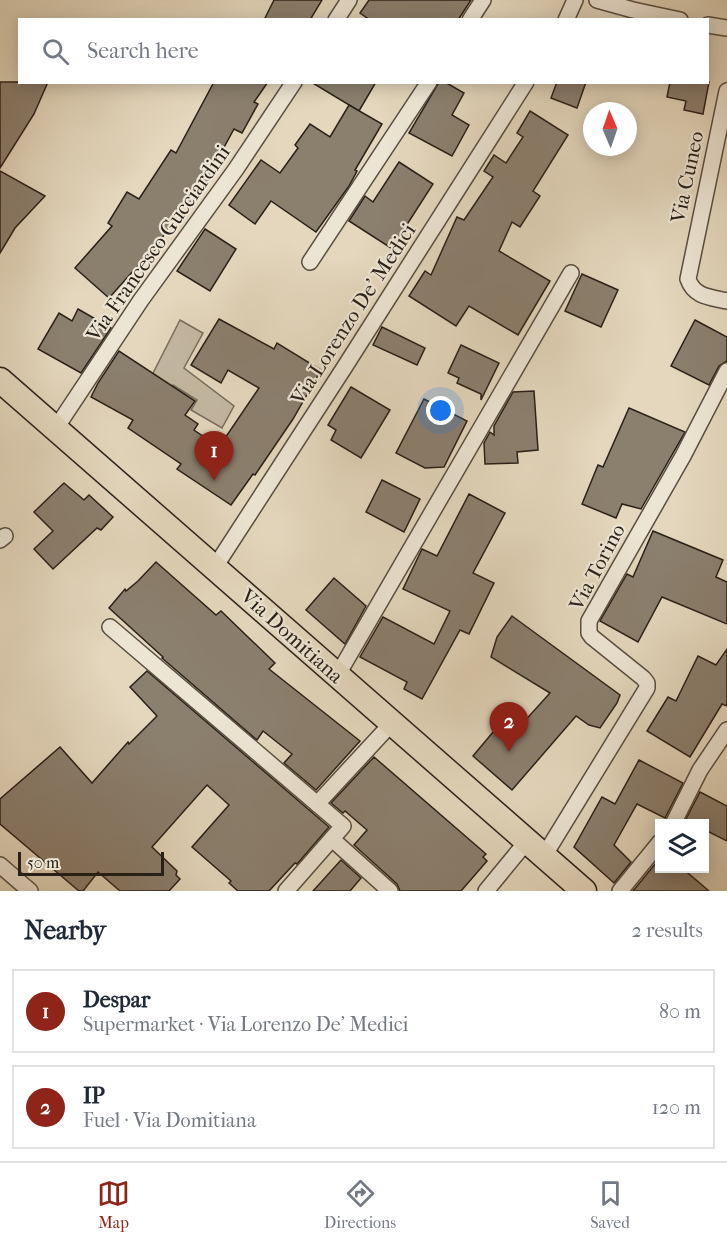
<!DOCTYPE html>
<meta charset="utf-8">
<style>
body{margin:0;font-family:"IM FELL French Canon",serif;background:#f6f6f7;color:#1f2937}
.controls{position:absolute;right:18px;bottom:18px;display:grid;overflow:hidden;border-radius:0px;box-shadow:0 3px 15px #0003}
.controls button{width:54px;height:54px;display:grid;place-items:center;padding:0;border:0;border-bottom:2px solid #e0e1e3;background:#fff;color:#1f2937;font:30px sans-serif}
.compass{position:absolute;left:583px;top:102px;width:54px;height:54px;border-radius:50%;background:#fff;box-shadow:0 3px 15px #0003;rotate:358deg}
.scale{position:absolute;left:18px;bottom:15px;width:146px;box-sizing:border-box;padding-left:6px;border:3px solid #2a2018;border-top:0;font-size:16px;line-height:21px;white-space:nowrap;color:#2a2018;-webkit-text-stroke:4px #ede5d4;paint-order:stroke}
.you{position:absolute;left:441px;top:411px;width:21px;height:21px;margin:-15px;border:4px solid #fff;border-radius:50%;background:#1a73e8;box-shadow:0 0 0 9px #1a73e833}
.badge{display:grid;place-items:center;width:39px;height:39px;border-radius:50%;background:#8f2418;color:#fff;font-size:20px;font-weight:700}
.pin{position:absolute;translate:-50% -50px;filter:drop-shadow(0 2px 3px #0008)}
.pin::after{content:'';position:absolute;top:32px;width:21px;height:18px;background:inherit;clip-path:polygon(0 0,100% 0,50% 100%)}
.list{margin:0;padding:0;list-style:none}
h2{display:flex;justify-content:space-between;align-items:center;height:78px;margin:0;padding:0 24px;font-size:26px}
h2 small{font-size:20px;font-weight:400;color:#747a83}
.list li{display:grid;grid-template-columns:39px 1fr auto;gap:18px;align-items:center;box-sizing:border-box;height:84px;margin:0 12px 12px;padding:0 12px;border:2px solid #e0e1e3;border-radius:0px}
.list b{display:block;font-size:22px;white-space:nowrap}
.list p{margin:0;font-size:20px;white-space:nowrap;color:#747a83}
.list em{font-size:20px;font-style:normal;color:#747a83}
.icon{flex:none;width:33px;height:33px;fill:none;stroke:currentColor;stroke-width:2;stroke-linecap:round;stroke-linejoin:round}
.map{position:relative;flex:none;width:727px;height:891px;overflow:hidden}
.search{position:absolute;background:#fff;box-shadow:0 3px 15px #0003;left:18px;right:18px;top:18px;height:66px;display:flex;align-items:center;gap:15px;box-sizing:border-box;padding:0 21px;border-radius:0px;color:#747a83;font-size:22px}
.sheet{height:270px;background:#fff}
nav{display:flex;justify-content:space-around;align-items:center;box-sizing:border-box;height:84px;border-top:2px solid #e0e1e3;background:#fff;font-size:16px;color:#747a83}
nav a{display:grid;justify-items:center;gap:3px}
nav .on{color:#8f2418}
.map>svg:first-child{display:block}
.green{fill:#c4b8a1;stroke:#776c5c;stroke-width:1.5}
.building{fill:#8b7f6e;stroke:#2a2018;stroke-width:1.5}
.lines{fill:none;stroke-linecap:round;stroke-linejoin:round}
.street-casing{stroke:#584e41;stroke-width:18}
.primary-casing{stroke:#2a2018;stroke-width:27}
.street{stroke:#ede5d4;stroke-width:15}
.primary{stroke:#e4d7bd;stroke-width:24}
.labels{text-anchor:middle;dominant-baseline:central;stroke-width:4.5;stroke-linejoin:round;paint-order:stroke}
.street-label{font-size:21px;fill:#2a2018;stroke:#ede5d4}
</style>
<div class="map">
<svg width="727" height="891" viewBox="0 0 727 891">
<rect width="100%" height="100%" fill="#e4d7bd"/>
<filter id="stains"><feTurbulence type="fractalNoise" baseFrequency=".00333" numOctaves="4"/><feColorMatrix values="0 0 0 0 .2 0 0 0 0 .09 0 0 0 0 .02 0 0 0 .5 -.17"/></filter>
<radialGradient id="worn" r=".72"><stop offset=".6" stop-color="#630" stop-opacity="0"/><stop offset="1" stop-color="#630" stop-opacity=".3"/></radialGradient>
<path class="green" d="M180,320L203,333L184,368L234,406L222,428L191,410L197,400L173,385L165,395L148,383Z"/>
<g class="building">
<path d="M274,0H322L310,20H264Z"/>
<path d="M369,0H471L458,20H370L360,13Z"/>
<path d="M0,82H48L34,114L0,168Z"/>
<path d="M214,82H268L254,102L258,104L242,133L234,129L209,175L211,176L191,207L184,202L148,261L144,259L109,298L75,268L112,226L108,223L127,192L139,199L171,150L176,153Z"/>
<path d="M311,82H376L359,111Z"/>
<path d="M439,82H445L464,93L452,115L469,125L452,156L409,133Z"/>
<path d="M557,82H586L577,108L551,98Z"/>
<path d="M670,82H709L703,114L684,110L686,101L667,97Z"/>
<path d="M349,105L382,124L355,170L357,171L349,186L316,232L271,201L255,224L229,205L261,160L280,173L298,148L295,145L310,124L330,137Z"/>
<path d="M530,111L568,135L533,191L540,196L520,227L512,222L499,251L550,281L518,335L469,306L456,326L409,296L425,271L431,275L457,217L464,220L493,177L484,171L494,155L506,163L523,137L517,133Z"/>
<path d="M399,162L433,184L406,226L409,228L394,250L349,221L365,196L373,202Z"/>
<path d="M0,171L45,196L15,228L0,253Z"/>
<path d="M205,229L236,249L210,291L177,271Z"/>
<path d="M582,274L618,290L601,327L565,311Z"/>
<path d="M78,309L111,328L81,373L38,349L59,313L72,321Z"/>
<path d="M219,319L274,349L277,343L321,370L293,419L255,475L253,474L231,505L177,469L181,464L128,428L133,420L91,397L98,383L119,351L195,401L185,415L198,424L194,430L219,447L259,388L228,370L221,383L191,365Z"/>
<path d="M695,320L727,337V361L719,366L709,385L671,366Z"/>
<path d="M382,327L425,348L417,365L373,345Z"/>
<path d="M461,345L499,363L481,400V394L457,383L459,378L448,373Z"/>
<path d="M351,387L390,410L361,458L331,440L336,430L328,425Z"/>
<path d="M534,391L538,450L517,452L518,463L485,464L484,443L490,432L494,435V426L513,392Z"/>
<path d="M424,399L467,421L444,467L425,468L396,453Z"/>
<path d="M629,408L685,432L641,509L622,504L616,518L582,504L598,465L603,467Z"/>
<path d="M382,480L420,499L404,532L366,512Z"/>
<path d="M64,483L84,500L89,495L113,517L101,530L97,528L53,569L34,549L53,531L34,512Z"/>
<path d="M469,494L505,513L473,573L494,583L469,634L460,630L422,699L404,689L407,682L360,657L383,617L434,644L450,611L403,589L422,549L437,556Z"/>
<path d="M653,531L723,560L716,577L727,582V624L662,597L638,642L600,621L627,574L633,577Z"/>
<path d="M156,562L216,615L221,611L275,663L269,669L360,741L316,790L284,763L292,754L263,731L257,740L162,658L163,657L109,608L125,589L126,591L138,581Z"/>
<path d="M334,578L366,606L345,644L306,610Z"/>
<path d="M512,616L620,695L617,703L600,728L589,725L576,716L512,790L473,756L509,713L522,724L550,693L491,657L497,637Z"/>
<path d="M727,649V706L722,704L690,757L647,731L668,697L676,701L698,656L716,665Z"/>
<path d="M147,671L329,827L297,864L295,863L269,891H238L229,883L231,881L192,847L229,805L207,785L152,847L177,871L176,875L180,879L169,891H120L98,872L83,891H79L0,824V799L60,747L92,783L128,742L129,744L157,716L130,687Z"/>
<path d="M374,757L486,854L483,857L487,861L461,891H400L397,884L354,845L367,830L345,811L343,813L331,803Z"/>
<path d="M639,760L683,783L665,818L637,804L614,845L631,862L614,883L574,847L602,797L615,804Z"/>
<path d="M700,792L727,806V841L705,830V824H691L685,821Z"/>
<path d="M660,858V868H682L709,891H633Z"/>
<path d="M341,860L361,878L350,891H313Z"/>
</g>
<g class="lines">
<g class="street-casing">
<g id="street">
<path d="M597,0L633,10L680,20"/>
<path d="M336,20L349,0"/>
<path d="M470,20L483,0"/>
<path d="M566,20L575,0"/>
<path d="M708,25L727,28"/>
<path d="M727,91L688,279C694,297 710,297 727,301"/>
<path d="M310,262L429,82"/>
<path d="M56,428L141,300L236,169L294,82"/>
<path d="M0,540L5,536"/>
<path d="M215,567L344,368L526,82"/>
<path d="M110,627L343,826L286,891"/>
<path d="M337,676L571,273"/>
<path d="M317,804L391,724"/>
<path d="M673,824L700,770L727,730"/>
<path d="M332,839L390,891"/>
<path d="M544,856L647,688V683L643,678L592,637L589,633V621L683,456L727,371"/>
<path d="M0,865L30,891"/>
<path d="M486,891L527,841"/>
<path d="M620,891L660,842"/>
</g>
</g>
<g class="primary-casing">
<path id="primary" d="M0,380L584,891"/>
</g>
<use href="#street" class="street"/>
<use href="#primary" class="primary"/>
</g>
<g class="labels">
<g class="street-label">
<text transform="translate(687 177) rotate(-78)">Via Cuneo</text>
<text transform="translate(158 243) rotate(-55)">Via Francesco Gucciardini</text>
<text transform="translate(353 314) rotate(-57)">Via Lorenzo De' Medici</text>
<text transform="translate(597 567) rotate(-62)">Via Torino</text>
<text transform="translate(292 636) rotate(42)">Via Domitiana</text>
</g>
</g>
<rect width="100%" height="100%" filter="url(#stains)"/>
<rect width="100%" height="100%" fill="url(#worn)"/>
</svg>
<div class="controls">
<button><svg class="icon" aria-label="layers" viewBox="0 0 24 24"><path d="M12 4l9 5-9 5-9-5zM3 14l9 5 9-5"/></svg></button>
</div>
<svg class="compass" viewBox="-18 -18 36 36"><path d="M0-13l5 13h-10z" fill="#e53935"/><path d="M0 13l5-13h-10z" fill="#747a83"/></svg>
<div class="scale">50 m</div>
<div class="you"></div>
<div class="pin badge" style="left:214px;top:481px">1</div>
<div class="pin badge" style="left:509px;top:752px">2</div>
<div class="search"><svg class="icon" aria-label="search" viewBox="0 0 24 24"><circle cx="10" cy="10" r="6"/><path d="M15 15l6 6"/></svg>Search here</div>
</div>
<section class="sheet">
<h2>Nearby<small>2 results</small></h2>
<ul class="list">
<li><span class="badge">1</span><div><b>Despar</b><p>Supermarket · Via Lorenzo De' Medici</p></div><em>80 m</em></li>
<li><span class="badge">2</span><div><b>IP</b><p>Fuel · Via Domitiana</p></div><em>120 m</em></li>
</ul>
</section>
<nav>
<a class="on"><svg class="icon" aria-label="map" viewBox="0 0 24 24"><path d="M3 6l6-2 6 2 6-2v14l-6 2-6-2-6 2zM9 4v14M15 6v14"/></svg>Map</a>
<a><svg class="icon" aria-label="directions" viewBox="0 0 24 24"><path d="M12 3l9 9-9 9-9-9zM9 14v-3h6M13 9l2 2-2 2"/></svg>Directions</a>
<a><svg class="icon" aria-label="saved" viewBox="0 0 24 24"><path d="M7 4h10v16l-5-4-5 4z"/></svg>Saved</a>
</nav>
